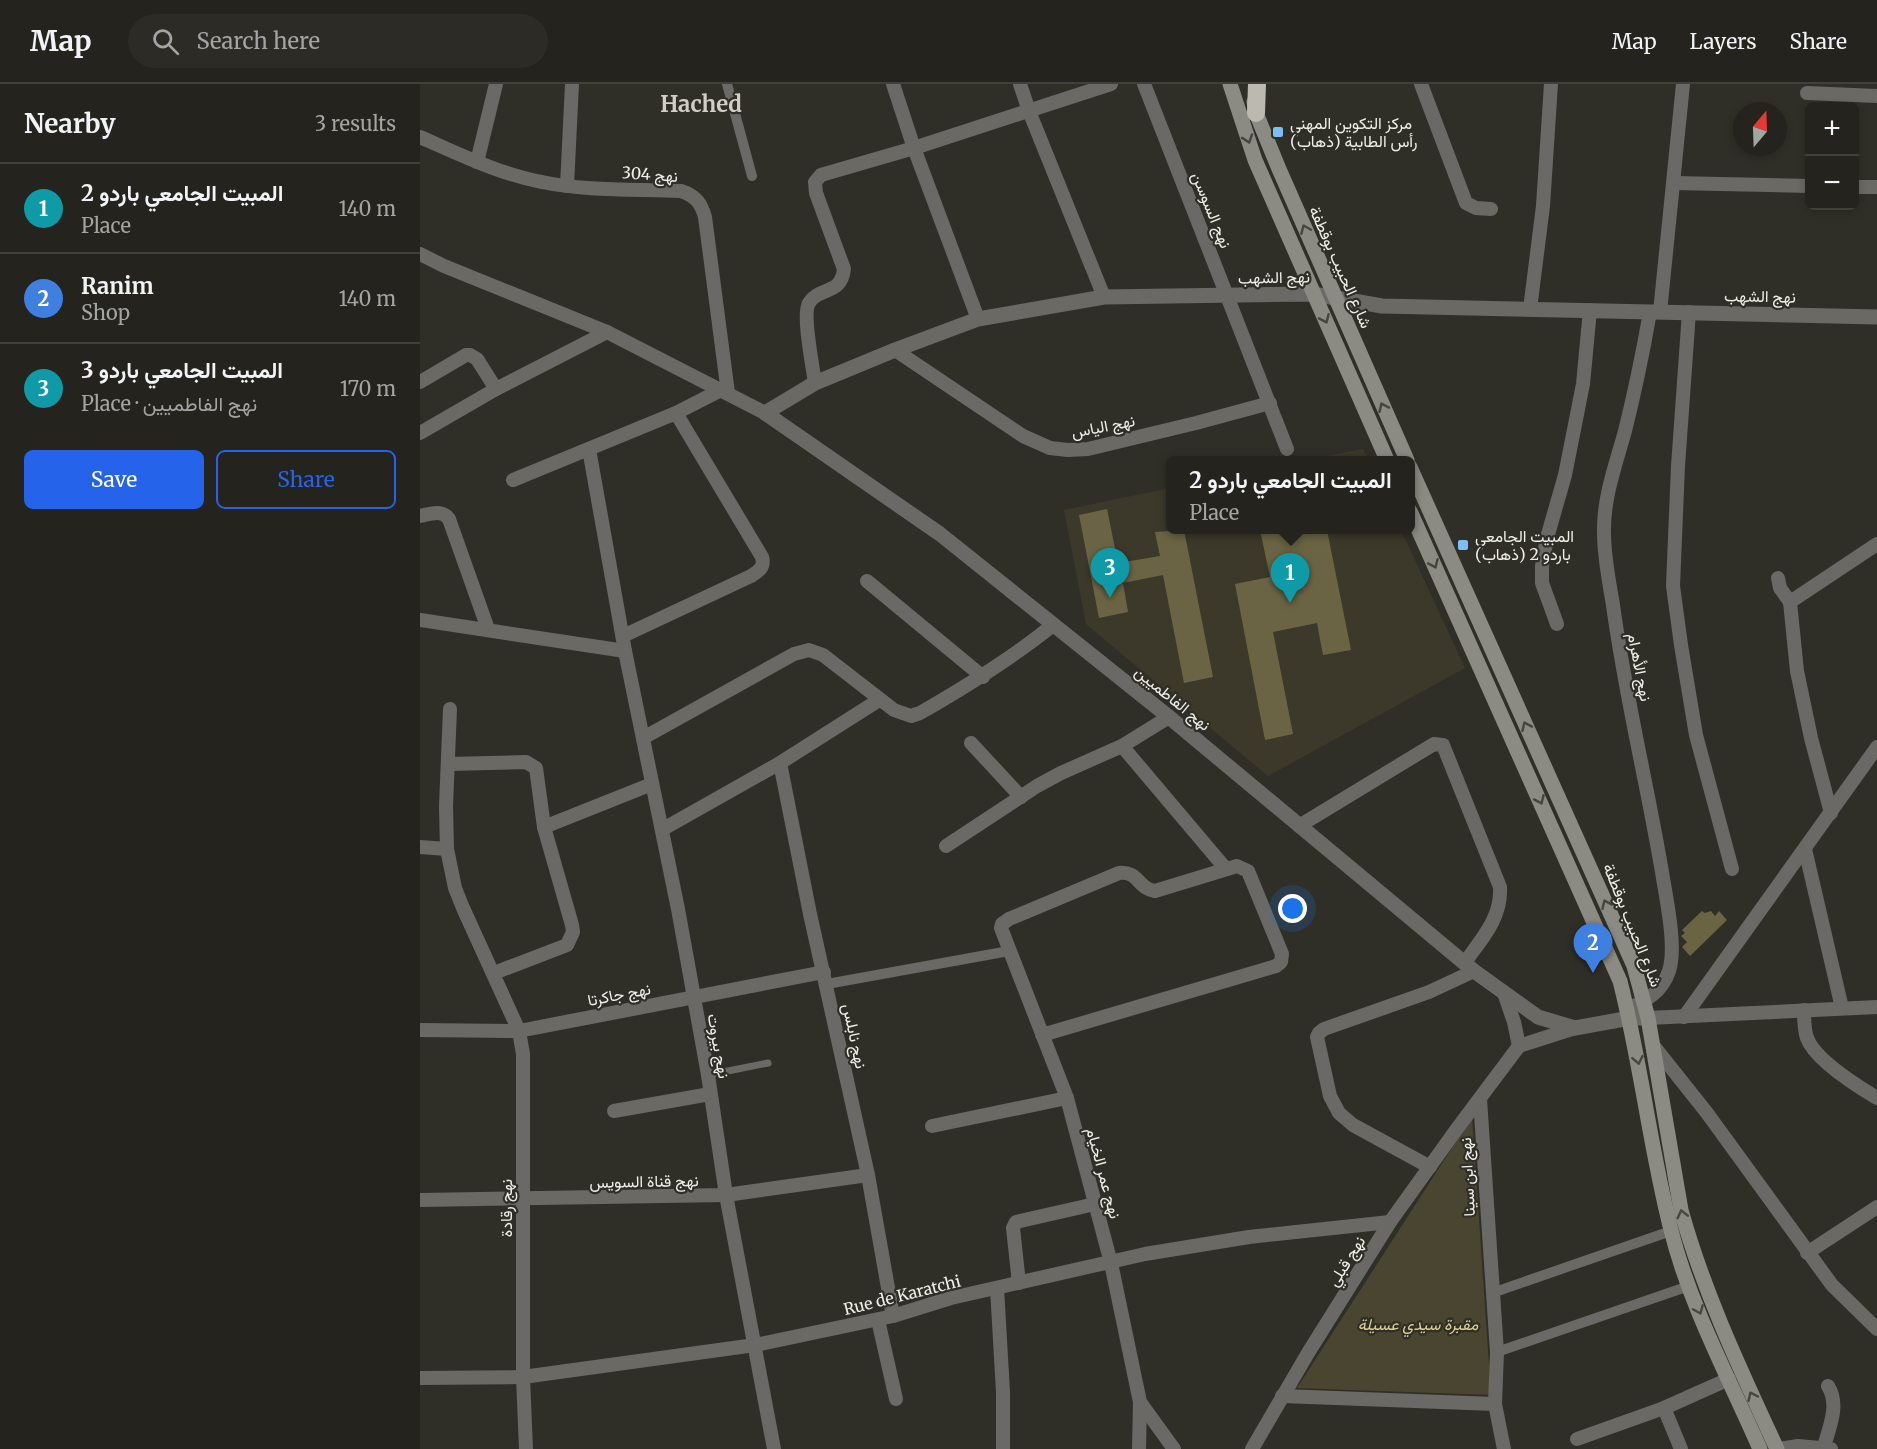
<!DOCTYPE html>
<meta charset="utf-8">
<style>
body{margin:0;font-family:Merriweather,Vazirmatn,serif;background:#2c2b26;color:#f1f3f6}
.controls{position:absolute;right:18px;top:18px;display:grid;overflow:hidden;border-radius:9px;box-shadow:0 3px 9px #0003}
.controls button{width:54px;height:54px;display:grid;place-items:center;padding:0;border:0;border-bottom:2px solid #41403b;background:#24231d;color:#f1f3f6;font:30px sans-serif}
.compass{position:absolute;left:1313px;top:18px;width:54px;height:54px;border-radius:50%;background:#24231d;box-shadow:0 3px 9px #0003;rotate:19deg}
.you{position:absolute;left:873px;top:825px;width:21px;height:21px;margin:-15px;border:4px solid #fff;border-radius:50%;background:#1a73e8;box-shadow:0 0 0 9px #1a73e833}
.badge{display:grid;place-items:center;width:39px;height:39px;border-radius:50%;background:#2563eb;color:#fff;font-size:20px;font-weight:700}
.pin{position:absolute;translate:-50% -50px;filter:drop-shadow(0 2px 3px #0008)}
.pin::after{content:'';position:absolute;top:32px;width:21px;height:18px;background:inherit;clip-path:polygon(0 0,100% 0,50% 100%)}
.popup{position:absolute;left:746px;top:372px;width:249px;height:78px;box-sizing:border-box;display:grid;place-content:center;border-radius:9px;background:#24231d;filter:drop-shadow(0 2px 4px #0005);font-size:20px;white-space:nowrap;color:#a3a4a4}
.popup b{font-size:22px;color:#f1f3f6}
.popup::after{content:'';position:absolute;left:50%;top:100%;margin-left:-12px;border:12px solid transparent;border-top-color:#24231d}
.list{margin:0;padding:0;list-style:none}
h2{display:flex;justify-content:space-between;align-items:center;height:78px;margin:0;padding:0 24px;font-size:26px}
h2 small{font-size:20px;font-weight:400;color:#a3a4a4}
.list li{display:grid;grid-template-columns:39px 1fr auto;gap:18px;align-items:center;box-sizing:border-box;height:90px;padding:0 24px;border-top:2px solid #41403b}
.list b{display:block;font-size:22px;white-space:nowrap}
.list p{margin:0;font-size:20px;white-space:nowrap;color:#a3a4a4}
.list em{font-size:20px;font-style:normal;color:#a3a4a4}
.actions{display:flex;gap:12px;padding:18px 24px}
.actions a{flex:1;padding:14px 0;border:2px solid #2563eb;border-radius:9px;text-align:center;font-size:21px;color:#2563eb}
.actions .main{background:#2563eb;color:#fff}
.icon{flex:none;width:33px;height:33px;fill:none;stroke:currentColor;stroke-width:2;stroke-linecap:round;stroke-linejoin:round}
.map{position:relative;flex:none;width:1457px;height:1365px;overflow:hidden}
header{display:flex;align-items:center;gap:36px;box-sizing:border-box;height:84px;padding:0 30px;background:#24231d;border-bottom:2px solid #41403b}
header strong{font-size:28px}
nav{display:flex;gap:33px;margin-inline-start:auto;font-size:21px}
.search{width:420px;height:54px;background:#2c2b26;display:flex;align-items:center;gap:15px;box-sizing:border-box;padding:0 21px;border-radius:33px;color:#a3a4a4;font-size:22px}
main{display:flex}
aside{flex:1;background:#24231d}
.map>svg:first-child{display:block}
.built{fill:#3c392a}
.green{fill:#4a4530}
.building{fill:#6b6444}
.lines{fill:none;stroke-linecap:round;stroke-linejoin:round}
.service{stroke:#6a6965;stroke-width:7}
.pedestrian{stroke:#6a6965;stroke-width:10}
.minor{stroke:#6a6965;stroke-width:14}
.tertiary{stroke:#6a6965;stroke-width:15}
.secondary{stroke:#8b8a83;stroke-width:15}
.motorway{stroke:#bcbab0;stroke-width:18}
.oneway{stroke:#47463e}
.poi-dot{fill:#7bbef8;stroke:#302f27;stroke-width:2}
.labels{text-anchor:middle;dominant-baseline:central;stroke-width:4.5;stroke-linejoin:round;paint-order:stroke}
.poi-label{font-size:16px;fill:#efeee9;stroke:#302f27;text-anchor:start}
.street-label{font-size:16px;fill:#efeee9;stroke:#302f27}
.park-label{font-size:16px;font-style:italic;fill:#ddcf94;stroke:#302f27}
.district-label{font-size:22px;font-weight:bold;fill:#d1cfc5;stroke:#302f27}
</style>
<header>
<strong>Map</strong>
<div class="search"><svg class="icon" aria-label="search" viewBox="0 0 24 24"><circle cx="10" cy="10" r="6"/><path d="M15 15l6 6"/></svg>Search here</div>
<nav><a>Map</a><a>Layers</a><a>Share</a></nav>
</header>
<main>
<aside>
<h2>Nearby<small>3 results</small></h2>
<ul class="list">
<li><span class="badge" style="background:#0f9aa8">1</span><div><b>المبيت الجامعي باردو 2</b><p>Place</p></div><em>140 m</em></li>
<li><span class="badge" style="background:#3f7fe0">2</span><div><b>Ranim</b><p>Shop</p></div><em>140 m</em></li>
<li><span class="badge" style="background:#0f9aa8">3</span><div><b>المبيت الجامعي باردو 3</b><p>Place · نهج الفاطميين</p></div><em>170 m</em></li>
</ul>
<div class="actions"><a class="main">Save</a><a>Share</a></div>
</aside>
<div class="map">
<svg width="1457" height="1365" viewBox="0 0 1457 1365">
<rect width="100%" height="100%" fill="#302f27"/>
<g class="built">
<path d="M943,365L949,376H885Z"/>
<path d="M750,404V446H981L1045,584L848,692L666,540L644,426Z"/>
</g>
<path class="green" d="M1052,1033L1071,1311L877,1304Z"/>
<g class="building">
<path d="M687,425L698,479L740,472L735,448L764,446L793,593L764,599L743,491L703,499L708,528L679,534L659,431Z"/>
<path d="M840,446H907L931,566L903,571L897,539L853,548L873,650L845,656L815,500L850,493Z"/>
<path d="M1282,827L1285,829L1291,827L1295,832L1299,827L1307,836L1270,872L1262,863L1267,858L1261,852L1265,849L1262,846Z"/>
</g>
<g class="lines">
<path class="service" d="M288,991L348,979"/>
<g class="pedestrian">
<path d="M307,0L332,92"/>
<path d="M407,900L589,867"/>
<path d="M1072,1209L1251,1147"/>
<path d="M1077,1268L1269,1202"/>
</g>
<g class="minor">
<path d="M473,0L494,64L558,235"/>
<path d="M600,0L609,27L684,213"/>
<path d="M724,0L867,365"/>
<path d="M1001,0L1046,119L1056,124L1071,125"/>
<path d="M1387,9L1457,12"/>
<path d="M0,53C39,70 79,90 122,98C164,107 217,105 261,107C276,112 281,119 285,133L308,309"/>
<path d="M57,78L76,0"/>
<path d="M1253,99L1390,102"/>
<path d="M147,102L152,0"/>
<path d="M1434,103H1457"/>
<path d="M0,170L24,182L187,248L345,329"/>
<path d="M1110,225L1123,122L1131,0"/>
<path d="M1240,228L1263,0"/>
<path d="M1269,228L1258,382L1253,502L1261,561L1276,651L1312,785"/>
<path d="M475,266L603,352L630,364L648,366L668,365L776,339L850,319"/>
<path d="M0,298L46,271H50L57,275L76,305"/>
<path d="M395,299C393,284 382,230 389,219C399,202 421,212 424,185L396,109L395,98L401,91L494,64L691,0"/>
<path d="M0,349L76,305L187,248"/>
<path d="M169,365L205,567L258,825L288,991L306,1111L354,1365"/>
<path d="M93,396L256,329L301,306"/>
<path d="M0,432C10,430 22,425 29,435L68,545"/>
<path d="M1358,494L1360,504L1370,518"/>
<path d="M447,497L563,593"/>
<path d="M0,536L205,567"/>
<path d="M1137,540L1122,499V482L1127,454L1145,391L1163,300L1170,226"/>
<path d="M203,552L331,492C339,487 345,483 342,473L256,329"/>
<path d="M30,625L26,722L27,765L35,804L43,824L99,947L103,970V1293L106,1365"/>
<path d="M223,654L374,570L389,566L403,571L474,626L491,632L500,629C547,602 591,575 633,541"/>
<path d="M551,659L601,713"/>
<path d="M702,662L806,785"/>
<path d="M360,679L390,830L448,1091L473,1232"/>
<path d="M29,680L106,678L116,684L124,743L152,841L153,848L147,861L74,889"/>
<path d="M1411,729L1391,654L1377,587L1370,518L1457,460"/>
<path d="M879,742L1014,660L1023,661L1080,803C1082,833 1062,855 1045,878"/>
<path d="M124,743L232,700"/>
<path d="M243,745L360,679L459,616"/>
<path d="M526,762L617,702L641,689L702,662L749,633"/>
<path d="M0,763L27,765"/>
<path d="M1385,765L1422,924"/>
<path d="M1084,909L1094,938L1099,962"/>
<path d="M1207,925C1226,917 1242,908 1249,887C1257,863 1246,814 1242,788C1227,699 1205,611 1193,521C1189,497 1184,473 1184,449C1183,414 1196,380 1205,347C1215,307 1223,268 1230,228"/>
<path d="M1384,926C1384,935 1384,945 1387,954C1395,976 1437,1002 1457,1014"/>
<path d="M1264,933L1457,663"/>
<path d="M1228,934L1457,923"/>
<path d="M0,946L99,947L404,888"/>
<path d="M622,951L856,882L861,878L862,870L828,787L817,782L735,807C717,804 719,787 699,789L589,835L582,840L581,844L647,1014L691,1179L720,1318L719,1365"/>
<path d="M1233,961L1287,1029L1412,1201L1457,1245"/>
<path d="M1060,1015L1077,1268L1075,1320L1084,1365"/>
<path d="M194,1027L290,1010"/>
<path d="M512,1042L647,1014"/>
<path d="M1010,1083L933,1041L919,1029L910,1012L897,953L899,949L904,945L1009,908L1054,887"/>
<path d="M0,1116L306,1111L448,1091"/>
<path d="M1387,1169L1457,1123"/>
<path d="M599,1199L593,1144L596,1138L675,1120"/>
<path d="M577,1204L583,1308V1365"/>
<path d="M458,1236L476,1315"/>
<path d="M0,1294L103,1293L335,1261L473,1232L531,1214L725,1170L829,1153L970,1138"/>
<path d="M862,1312L1075,1320"/>
<path d="M720,1318L754,1365"/>
<path d="M1157,1355L1244,1324"/>
<path d="M1404,1363C1409,1343 1420,1321 1408,1302"/>
<path d="M832,1365L888,1269L970,1138L1036,1046L1099,962L1155,944"/>
<path d="M1261,1365L1244,1324L1309,1295"/>
<path d="M1358,1365L1378,1362L1411,1365"/>
</g>
<path class="tertiary" d="M1228,934H1210L1155,944L1118,933L1054,887L749,633L520,450L345,329L395,299L475,266L558,235L684,213L893,210L962,222L1457,233"/>
<g class="secondary">
<path d="M810,0L835,76L967,376"/>
<path d="M834,18L836,29L859,85L987,376"/>
<path d="M990,383L1214,882L1228,934L1261,1126C1284,1209 1321,1287 1357,1365"/>
<path d="M990,427L1200,897C1221,979 1230,1064 1251,1146C1270,1222 1309,1294 1340,1365"/>
</g>
<path class="motorway" d="M836,29L837,0"/>
</g>
<defs><path id="oneway-chevron" d="M-2-3.5L2.5 0L-2 3.5" fill="none" stroke-width="1.6" stroke-linecap="round" stroke-linejoin="round" transform="scale(1.5)"/></defs>
<g class="oneway">
<use href="#oneway-chevron" transform="translate(828 55) rotate(71)"/>
<use href="#oneway-chevron" transform="translate(885 145) rotate(-113)"/>
<use href="#oneway-chevron" transform="translate(905 235) rotate(66)"/>
<use href="#oneway-chevron" transform="translate(963 323) rotate(-114)"/>
<use href="#oneway-chevron" transform="translate(1014 480) rotate(66)"/>
<use href="#oneway-chevron" transform="translate(1106 642) rotate(-114)"/>
<use href="#oneway-chevron" transform="translate(1120 716) rotate(66)"/>
<use href="#oneway-chevron" transform="translate(1186 820) rotate(-114)"/>
<use href="#oneway-chevron" transform="translate(1218 976) rotate(79)"/>
<use href="#oneway-chevron" transform="translate(1262 1130) rotate(-104)"/>
<use href="#oneway-chevron" transform="translate(1279 1226) rotate(67)"/>
<use href="#oneway-chevron" transform="translate(1332 1312) rotate(-115)"/>
</g>
<g class="poi-dot">
<rect x="852" y="42" width="12" height="12" rx="3"/>
<rect x="1037" y="455" width="12" height="12" rx="3"/>
</g>
<g class="labels">
<g class="poi-label">
<text x="870" y="39">مركز التكوين المهني<tspan x="870" dy="18">رأس الطابية (ذهاب)</tspan></text>
<text x="1055" y="452">المبيت الجامعي<tspan x="1055" dy="18">باردو 2 (ذهاب)</tspan></text>
</g>
<g class="street-label">
<text transform="translate(230 90) rotate(4)">نهج 304</text>
<text transform="translate(792 126) rotate(68)">نهج السوسن</text>
<text transform="translate(921 183) rotate(66)">شارع الحبيب بوقطفة</text>
<text transform="translate(854 193) rotate(-1)">نهج الشهب</text>
<text transform="translate(1340 212) rotate(1)">نهج الشهب</text>
<text transform="translate(683 342) rotate(-11)">نهج الياس</text>
<text transform="translate(1220 583) rotate(79)">نهج الأهرام</text>
<text transform="translate(753 614) rotate(39)">نهج الفاطميين</text>
<text transform="translate(1213 841) rotate(68)">شارع الحبيب بوقطفة</text>
<text transform="translate(199 910) rotate(-11)">نهج جاكرتا</text>
<text transform="translate(435 952) rotate(78)">نهج نابلس</text>
<text transform="translate(299 962) rotate(80)">نهج بيروت</text>
<text transform="translate(684 1089) rotate(75)">نهج عمر الخيام</text>
<text transform="translate(1047 1093) rotate(-93)">نهج ابن سينا</text>
<text transform="translate(224 1097) rotate(-1)">نهج قناة السويس</text>
<text transform="translate(86 1124) rotate(-90)">نهج رقادة</text>
<text transform="translate(926 1177) rotate(-58)">نهج قبلي</text>
<text transform="translate(482 1211) rotate(-14)">Rue de Karatchi</text>
</g>
<g class="park-label">
<text x="998" y="1240">مقبرة سيدي عسيلة</text>
</g>
<g class="district-label">
<text x="281" y="20">Hached</text>
</g>
</g>
</svg>
<div class="controls">
<button>+</button>
<button>−</button>
</div>
<svg class="compass" viewBox="-18 -18 36 36"><path d="M0-13l5 13h-10z" fill="#e53935"/><path d="M0 13l5-13h-10z" fill="#a3a4a4"/></svg>
<div class="you"></div>
<div class="pin badge" style="left:870px;top:519px;background:#0f9aa8">1</div>
<div class="popup"><b>المبيت الجامعي باردو 2</b>Place</div>
<div class="pin badge" style="left:1173px;top:889px;background:#3f7fe0">2</div>
<div class="pin badge" style="left:690px;top:514px;background:#0f9aa8">3</div>
</div>
</main>
